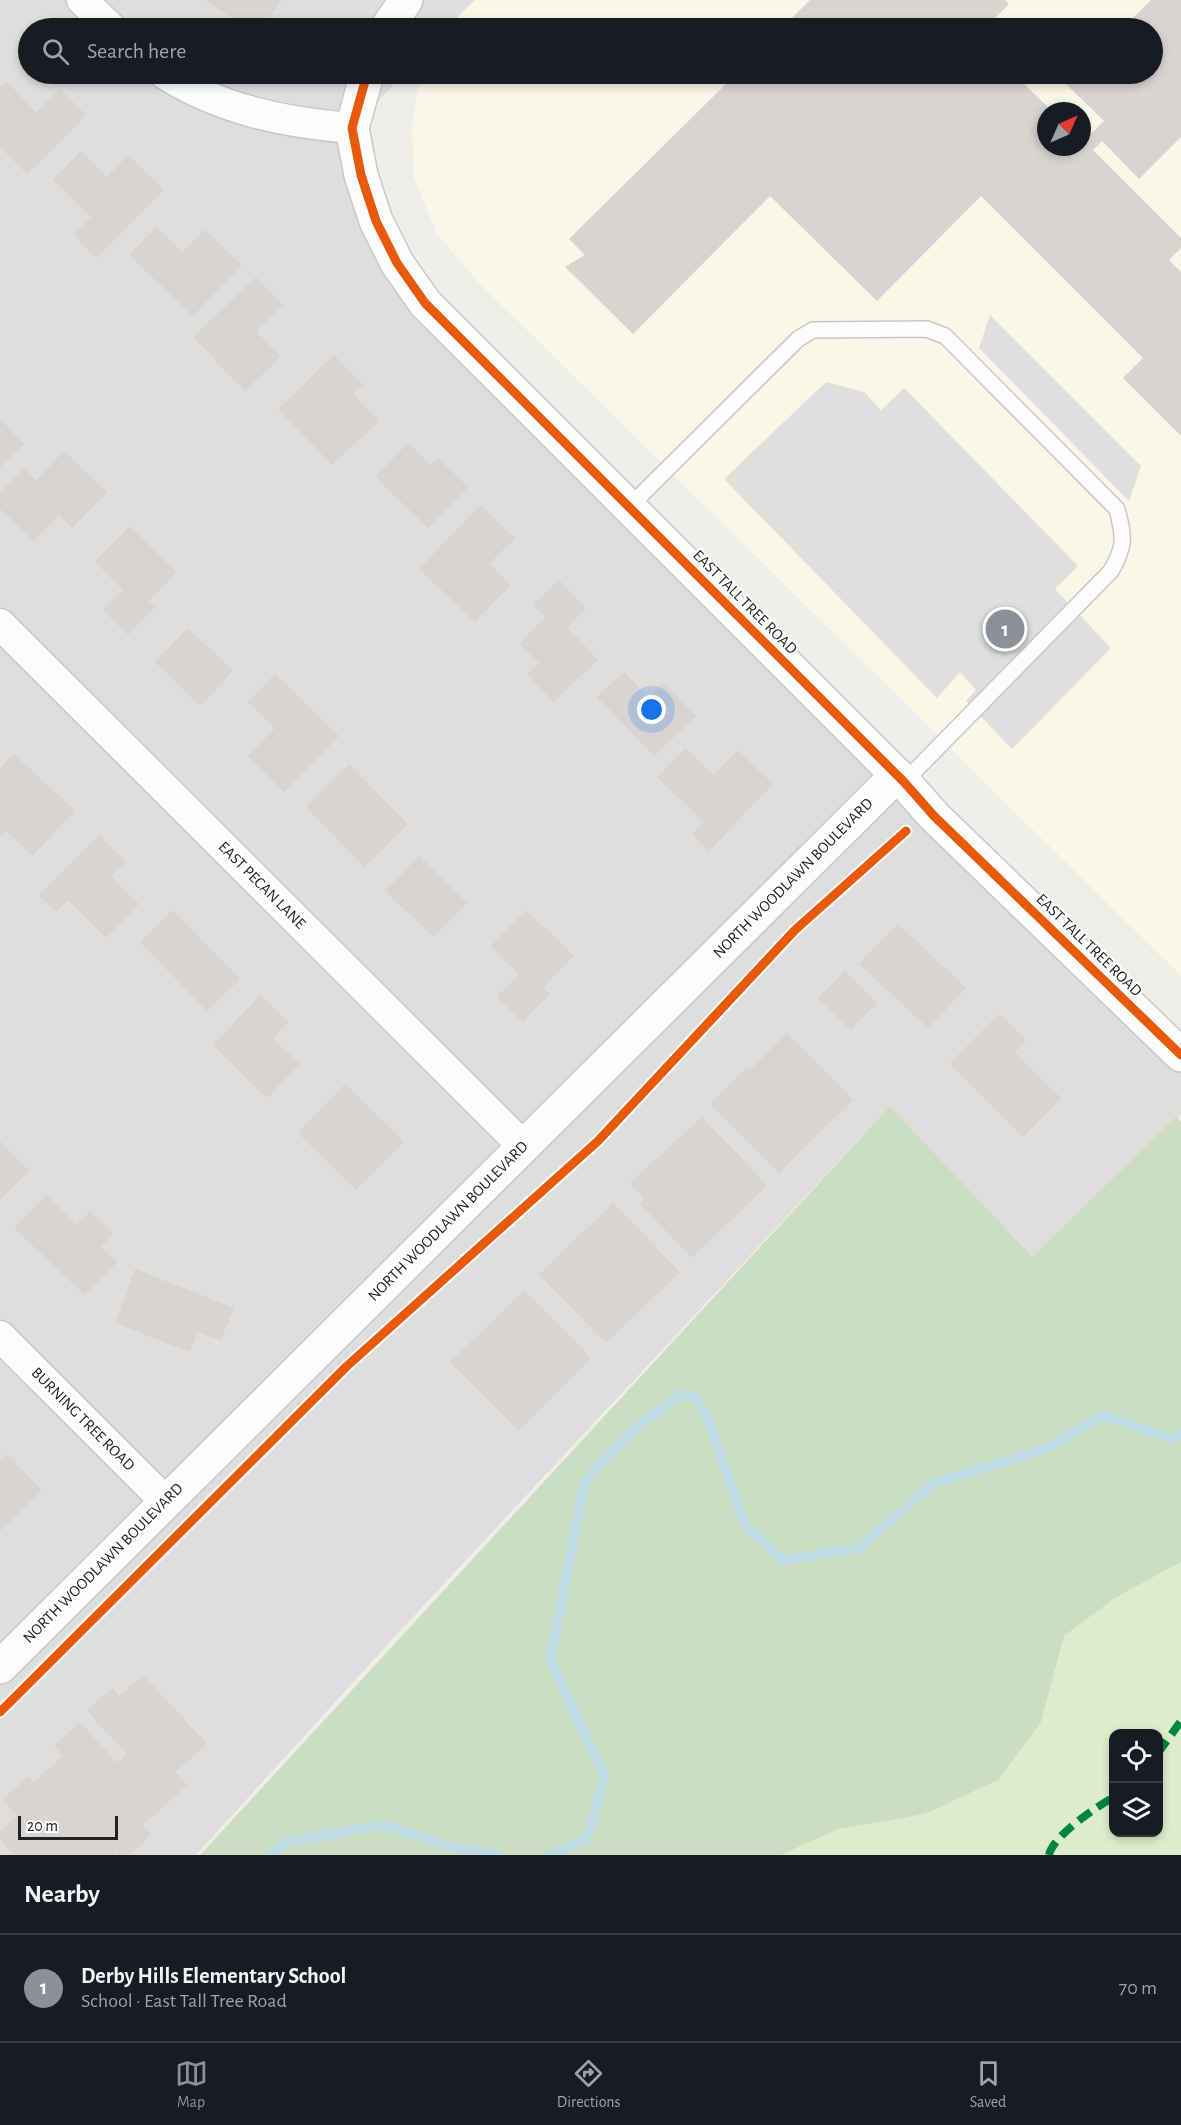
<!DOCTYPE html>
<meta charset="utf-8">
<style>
body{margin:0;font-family:"Alegreya Sans",sans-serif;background:#242831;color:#f1f3f6}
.controls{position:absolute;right:18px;bottom:18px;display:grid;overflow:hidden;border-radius:12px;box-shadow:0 3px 9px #0003}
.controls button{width:54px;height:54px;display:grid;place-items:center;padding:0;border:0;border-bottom:2px solid #363941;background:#171b24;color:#f1f3f6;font:30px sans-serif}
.compass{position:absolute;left:1037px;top:102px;width:54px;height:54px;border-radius:50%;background:#171b24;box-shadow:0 3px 9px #0003;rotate:45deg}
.scale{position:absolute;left:18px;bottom:15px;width:100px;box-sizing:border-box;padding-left:6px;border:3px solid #222;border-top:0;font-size:16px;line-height:21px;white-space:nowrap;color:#222;-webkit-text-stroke:4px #fff;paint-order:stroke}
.you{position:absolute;left:652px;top:710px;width:21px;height:21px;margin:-15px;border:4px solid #fff;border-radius:50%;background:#1a73e8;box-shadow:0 0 0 9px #1a73e833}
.badge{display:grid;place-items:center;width:39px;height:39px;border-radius:50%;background:#8c9099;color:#fff;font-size:20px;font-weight:700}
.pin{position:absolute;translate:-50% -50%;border:3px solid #fff;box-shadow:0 2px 6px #0006}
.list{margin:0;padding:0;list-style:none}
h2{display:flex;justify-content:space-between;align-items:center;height:78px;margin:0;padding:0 24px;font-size:26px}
h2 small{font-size:20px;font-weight:400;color:#9ea1a6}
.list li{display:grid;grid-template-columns:39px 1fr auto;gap:18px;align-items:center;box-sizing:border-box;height:108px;padding:0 24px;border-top:2px solid #363941}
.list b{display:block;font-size:22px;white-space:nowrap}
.list p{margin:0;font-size:20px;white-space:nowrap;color:#9ea1a6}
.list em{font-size:20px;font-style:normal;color:#9ea1a6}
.icon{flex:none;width:33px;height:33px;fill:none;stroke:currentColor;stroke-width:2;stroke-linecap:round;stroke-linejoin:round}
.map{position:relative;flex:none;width:1181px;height:1855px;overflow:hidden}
.search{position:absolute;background:#171b24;box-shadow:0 3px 9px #0003;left:18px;right:18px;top:18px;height:66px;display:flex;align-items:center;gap:15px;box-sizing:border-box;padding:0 21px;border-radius:33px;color:#9ea1a6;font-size:22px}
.sheet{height:186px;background:#171b24}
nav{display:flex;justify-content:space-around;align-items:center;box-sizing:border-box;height:84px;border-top:2px solid #363941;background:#171b24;font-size:16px;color:#9ea1a6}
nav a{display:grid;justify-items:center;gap:3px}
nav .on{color:#8c9099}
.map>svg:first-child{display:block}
.residential{fill:#dfdedc}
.education{fill:#f8f7e8;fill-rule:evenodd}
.grass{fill:#ddeccb;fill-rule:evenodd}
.forest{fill:#cbdec1}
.parking{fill:#e0dfde}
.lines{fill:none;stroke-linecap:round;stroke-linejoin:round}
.stream{stroke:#bfdbe3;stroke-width:10}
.building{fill:#d7d4d2}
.service-casing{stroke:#c9c8c7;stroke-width:18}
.minor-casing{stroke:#c9c8c7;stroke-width:33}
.tertiary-casing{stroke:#c9c8c7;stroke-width:36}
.service{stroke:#fdfcfc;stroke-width:15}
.minor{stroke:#fdfcfc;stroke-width:30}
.tertiary{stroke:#fdfcfc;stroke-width:33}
.quiet{stroke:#00873e;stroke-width:8;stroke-dasharray:15 8;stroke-linecap:butt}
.cycleway-casing{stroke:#fff;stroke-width:13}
.cycleway{stroke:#e8590c;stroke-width:9}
.labels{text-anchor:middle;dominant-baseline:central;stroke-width:4.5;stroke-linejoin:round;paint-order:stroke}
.street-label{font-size:16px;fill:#222;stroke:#fff}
</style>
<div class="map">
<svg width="1181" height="1855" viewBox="0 0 1181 1855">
<rect width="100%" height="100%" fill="#f0eeeb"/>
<path class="residential" d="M0,0H475L446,28H28V74H404L352,128L327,126L376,221L425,303L1181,1054V1114L1032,1258L890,1106L397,1634L196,1855H0Z"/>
<path class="education" d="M475,0H1181V976L477,281L437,234L414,178L412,127L420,79L423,74H1152V28H446ZM1046,111H1082V147H1046Z"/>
<path class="grass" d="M1181,1562V1855H781L838,1829L925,1814L1041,1722L1064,1636L1115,1598ZM1114,1734H1158V1832H1114Z"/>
<path class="forest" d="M890,1106L1032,1257L1176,1117L1181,1122V1562L1115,1598L1064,1636L1041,1722L998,1780L925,1814L838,1829L781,1855H200Z"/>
<g class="parking">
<path d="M990,315L1141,466L1129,501L979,348Z"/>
<path d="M826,382L864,392L881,410L904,388L1078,566L1055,589L1111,648L1012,749L966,701L976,690L960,672L937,698L724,479Z"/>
</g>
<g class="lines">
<g class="stream">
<path d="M271,1855L285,1842L383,1825L445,1845L498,1855"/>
<path d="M550,1855L588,1838L605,1776L550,1660L585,1481L638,1426L681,1395L695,1396L706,1414L746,1527L783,1560L859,1548L932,1484L1048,1448L1103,1415L1172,1439L1181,1433"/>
</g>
</g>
<g class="building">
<path d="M205,0H282L262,28H246Z"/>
<path d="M810,0H1005L1009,4L985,28H782Z"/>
<path d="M1151,0H1181V137L1139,179L1102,141L1093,150L1181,238V248L1169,260L1181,272V436L1123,378L1143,358L981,196L877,301L770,196L633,334L565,267L585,255L569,239L736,74H1014L1052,111H1046V147H1082V143L1104,121L1067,85L1078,74H1152V28H1123Z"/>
<path d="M6,81L36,112L60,89L86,115L27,174L0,147V87Z"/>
<path d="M81,151L107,177L128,155L164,189L97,258L74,235L91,217L53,180Z"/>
<path d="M156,227L182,253L205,229L242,265L193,316L129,255Z"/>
<path d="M256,277L283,305L256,331L281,357L245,391L193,337Z"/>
<path d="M334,355L363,385L353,394L379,421L332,465L278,409Z"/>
<path d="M0,419L24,444L0,467Z"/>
<path d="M408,443L431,465L438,458L468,487L428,528L375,477Z"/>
<path d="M64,451L107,492L72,528L59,515L34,541L0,509V493L24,468L36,480Z"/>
<path d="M480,505L515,538L489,564L511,585L475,622L419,569Z"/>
<path d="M130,526L177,573L149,601L155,607L128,635L103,610L123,590L95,562Z"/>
<path d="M559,580L586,609L567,627L598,660L553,702L527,674L539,663L519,643L546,617L533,605Z"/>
<path d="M188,628L233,671L200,706L155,662Z"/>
<path d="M624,672L648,697L663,682L696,716L654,756L597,697Z"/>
<path d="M275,674L339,736L284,792L248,756L275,728L248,702Z"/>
<path d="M685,748L713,775L738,750L773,784L709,851L692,835L704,822L657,777Z"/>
<path d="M14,754L75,811L32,856L6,831L0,838V769Z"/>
<path d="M349,764L408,824L364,867L306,807Z"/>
<path d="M99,835L126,861L111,877L139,904L106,938L68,900L56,912L39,896Z"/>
<path d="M419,856L467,903L434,937L385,891Z"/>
<path d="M173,910L240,979L207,1011L140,942Z"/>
<path d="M526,910L574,956L543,987L550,994L523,1022L497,997L519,974L491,946Z"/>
<path d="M898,924L966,988L928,1028L859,964Z"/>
<path d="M845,971L877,1003L851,1030L818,998Z"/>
<path d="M260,995L288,1022L273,1039L300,1064L267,1098L213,1045Z"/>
<path d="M999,1014L1026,1041L1014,1052L1061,1098L1023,1137L950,1063Z"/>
<path d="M787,1033L853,1100L779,1173L711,1104L748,1067L750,1070Z"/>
<path d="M345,1084L404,1141L356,1190L298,1133Z"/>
<path d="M702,1117L767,1185L692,1258L639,1203L644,1198L630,1183Z"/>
<path d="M0,1141L29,1171L0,1200Z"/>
<path d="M46,1195L77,1225L90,1211L113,1234L101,1247L117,1262L85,1295L14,1228Z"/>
<path d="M613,1203L680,1272L606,1343L539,1275Z"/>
<path d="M135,1269L234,1308L221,1340L198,1332L190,1352L115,1323Z"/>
<path d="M524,1291L591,1358L519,1431L450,1362Z"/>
<path d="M7,1454L42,1490L0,1531V1461Z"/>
<path d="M143,1675L207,1744L176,1772L187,1785L143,1825L151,1835L129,1855H118L116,1852L113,1855H14L0,1840V1831L17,1816L2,1800L29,1776L34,1782L63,1756L54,1746L80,1722L117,1763L127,1754L87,1711L112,1688L119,1696Z"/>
</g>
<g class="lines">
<g class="service-casing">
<path id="service" d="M629,507L798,339L813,330L927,329L945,336L1117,509C1124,537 1126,545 1111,571L904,782"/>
</g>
<g class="minor-casing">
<g id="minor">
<path d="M82,0L111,28"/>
<path d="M165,74C221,110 287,123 352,128"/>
<path d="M0,624L524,1147"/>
<path d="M0,1336L165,1501"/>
</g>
</g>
<g class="tertiary-casing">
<g id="tertiary">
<path d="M387,28L406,0"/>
<path d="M367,74L352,128L361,175L376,221L397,263L425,303L904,782L934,816L1181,1055"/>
<path d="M0,1667L897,775"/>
</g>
</g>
<use href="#service" class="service"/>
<use href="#minor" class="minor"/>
<use href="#tertiary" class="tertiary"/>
<g class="quiet">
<path d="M1158,1753L1181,1721"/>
<path d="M1049,1855C1053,1836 1096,1807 1114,1797"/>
</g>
<g class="cycleway-casing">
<g id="cycleway">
<path d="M367,74L352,128L361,175L376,221L397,263L425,303L904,782L934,816L1181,1055"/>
<path d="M0,1712L347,1366L598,1141L795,930L906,831"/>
</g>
</g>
<use href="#cycleway" class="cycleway"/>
</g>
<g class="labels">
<g class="street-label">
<text transform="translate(745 602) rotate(45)">EAST TALL TREE ROAD</text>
<text transform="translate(793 878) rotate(-45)">NORTH WOODLAWN BOULEVARD</text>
<text transform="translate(262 885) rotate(45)">EAST PECAN LANE</text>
<text transform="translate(1089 945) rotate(44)">EAST TALL TREE ROAD</text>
<text transform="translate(448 1221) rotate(-45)">NORTH WOODLAWN BOULEVARD</text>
<text transform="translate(83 1419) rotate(45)">BURNING TREE ROAD</text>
<text transform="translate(103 1563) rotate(-45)">NORTH WOODLAWN BOULEVARD</text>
</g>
</g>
</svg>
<div class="controls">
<button><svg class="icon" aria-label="locate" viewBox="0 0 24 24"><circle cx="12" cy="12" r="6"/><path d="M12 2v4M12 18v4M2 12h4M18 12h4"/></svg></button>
<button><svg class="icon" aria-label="layers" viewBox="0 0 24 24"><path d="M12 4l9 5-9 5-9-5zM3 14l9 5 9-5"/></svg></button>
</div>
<svg class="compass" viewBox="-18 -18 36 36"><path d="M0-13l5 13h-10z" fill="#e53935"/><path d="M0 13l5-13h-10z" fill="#9ea1a6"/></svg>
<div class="scale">20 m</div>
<div class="you"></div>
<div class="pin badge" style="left:1005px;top:629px">1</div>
<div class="search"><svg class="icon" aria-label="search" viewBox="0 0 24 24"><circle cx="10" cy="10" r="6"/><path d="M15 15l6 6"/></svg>Search here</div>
</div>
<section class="sheet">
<h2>Nearby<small></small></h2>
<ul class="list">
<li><span class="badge">1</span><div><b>Derby Hills Elementary School</b><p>School · East Tall Tree Road</p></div><em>70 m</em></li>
</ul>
</section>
<nav>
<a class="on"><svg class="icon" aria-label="map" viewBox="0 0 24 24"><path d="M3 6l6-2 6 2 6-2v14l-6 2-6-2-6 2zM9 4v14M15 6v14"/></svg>Map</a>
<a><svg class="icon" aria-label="directions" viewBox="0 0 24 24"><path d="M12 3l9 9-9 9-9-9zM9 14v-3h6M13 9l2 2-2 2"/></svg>Directions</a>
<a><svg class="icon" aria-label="saved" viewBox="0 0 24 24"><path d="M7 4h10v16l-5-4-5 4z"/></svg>Saved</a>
</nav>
